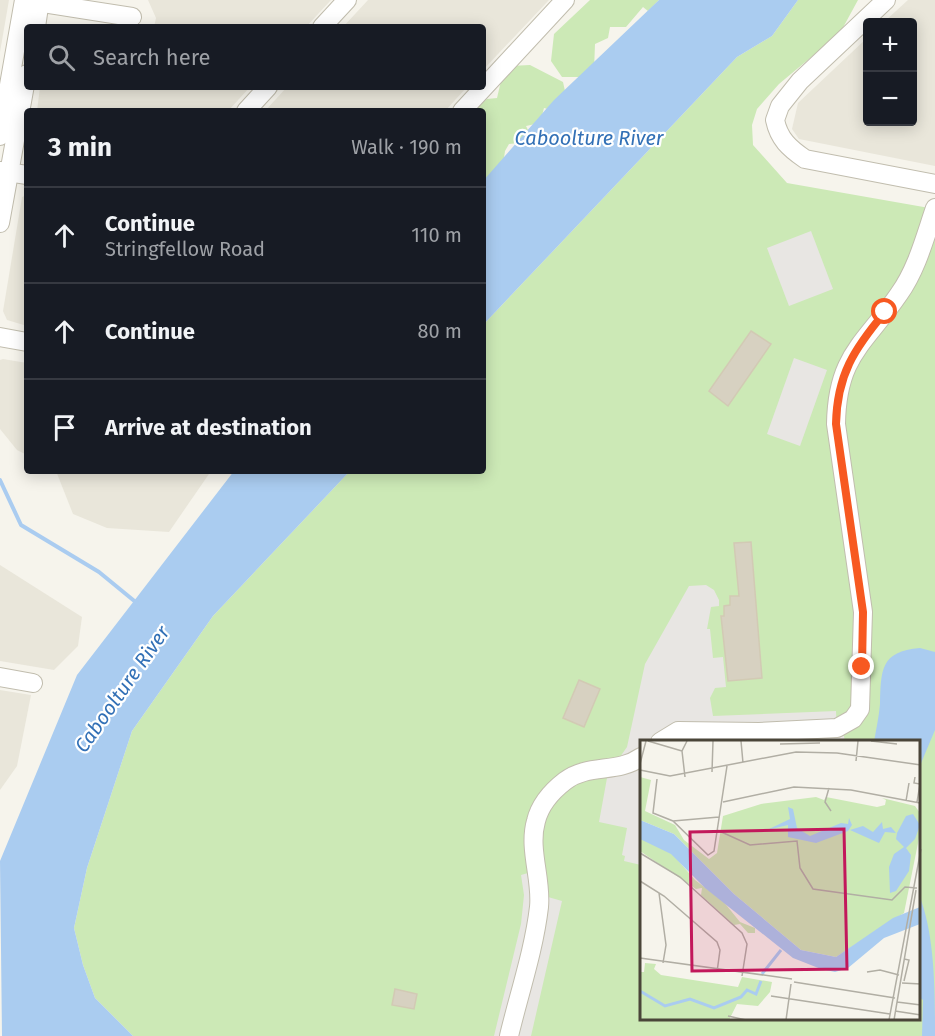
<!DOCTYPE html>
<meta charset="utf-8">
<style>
body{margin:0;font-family:"Fira Sans",sans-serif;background:#242831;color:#f1f3f6}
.controls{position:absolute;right:18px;top:18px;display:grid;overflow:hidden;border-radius:6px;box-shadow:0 3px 15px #0003}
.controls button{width:54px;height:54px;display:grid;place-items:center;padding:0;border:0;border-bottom:2px solid #363941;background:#171b24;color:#f1f3f6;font:30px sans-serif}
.stop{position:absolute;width:18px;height:18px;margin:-14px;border:4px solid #f75921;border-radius:50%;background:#fff}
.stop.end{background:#f75921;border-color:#fff;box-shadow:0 2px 6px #0008}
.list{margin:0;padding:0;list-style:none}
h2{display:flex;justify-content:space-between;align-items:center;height:78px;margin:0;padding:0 24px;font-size:26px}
h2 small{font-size:20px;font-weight:400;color:#9ea1a6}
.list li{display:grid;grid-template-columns:39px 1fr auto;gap:18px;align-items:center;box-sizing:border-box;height:96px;padding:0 24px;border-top:2px solid #363941}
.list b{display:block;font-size:22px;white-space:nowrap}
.list p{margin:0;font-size:20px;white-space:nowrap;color:#9ea1a6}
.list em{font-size:20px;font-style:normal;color:#9ea1a6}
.icon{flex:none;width:33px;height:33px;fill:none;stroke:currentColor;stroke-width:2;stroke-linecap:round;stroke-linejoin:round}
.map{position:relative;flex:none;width:935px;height:1036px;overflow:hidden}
.search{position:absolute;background:#171b24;box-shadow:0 3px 15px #0003;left:24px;top:24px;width:462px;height:66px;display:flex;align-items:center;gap:15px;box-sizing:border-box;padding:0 21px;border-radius:6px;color:#9ea1a6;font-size:22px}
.panel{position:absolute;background:#171b24;box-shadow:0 3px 15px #0003;left:24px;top:108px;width:462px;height:366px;border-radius:6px}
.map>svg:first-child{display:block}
.residential{fill:#e9e6da}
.green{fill:#cce9b6;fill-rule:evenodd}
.parking{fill:#e8e6e3}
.water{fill:#aaccf0}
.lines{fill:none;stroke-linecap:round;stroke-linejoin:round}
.stream{stroke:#aaccf0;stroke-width:4}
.building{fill:#d7d1c1;stroke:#d2cab4;stroke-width:1.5}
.minor-casing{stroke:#c1bdae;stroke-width:20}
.minor{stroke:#fff;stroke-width:18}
.route{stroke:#f75921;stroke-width:8}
.labels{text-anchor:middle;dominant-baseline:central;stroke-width:4.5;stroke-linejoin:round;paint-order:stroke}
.water-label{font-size:20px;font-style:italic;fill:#3270b6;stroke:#fff}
.inset-river{fill:none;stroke:#aaccf0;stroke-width:3}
.inset-road{fill:none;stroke:#b1aea4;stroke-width:1.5}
.view{fill:#c2185b;fill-opacity:0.15;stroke:#c2185b;stroke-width:3}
.inset-edge{fill:none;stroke:#4a4539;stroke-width:3}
</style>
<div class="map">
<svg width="935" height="1036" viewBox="0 0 935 1036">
<rect width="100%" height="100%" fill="#f6f4ec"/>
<g class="residential">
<path d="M0,0H9L0,52Z"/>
<path d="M148,0H331L306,27H154L156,18Z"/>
<path d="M368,0H549L483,70V27H343Z"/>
<path d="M908,0H935V166L799,139L792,129L798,103L867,38L868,122H912V22H884Z"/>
<path d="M40,87H250L228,111H37Z"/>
<path d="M287,87H467L445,111H265Z"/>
<path d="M27,195V326L7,320L3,311L22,197Z"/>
<path d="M3,359L27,363V455L17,450L0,429V360Z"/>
<path d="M56,471H211L169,532L107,528L73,514Z"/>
<path d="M0,565L82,617L78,646L54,670L0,661Z"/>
<path d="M0,690L31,695L17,766L0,790Z"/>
</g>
<g class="green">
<path d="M590,0H659L648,11L643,7L626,27H610L608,38L595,44L594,70L584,77H562L551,61L554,34Z"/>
<path d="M798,0H858L840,33L779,84L757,109L752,125L753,145L787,183L935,209V1036H133L95,998L83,965L74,928L87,868L132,731L213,616L350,471H483V325L737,57L772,36ZM641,742H918V1020H641Z"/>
<path d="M530,65L563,82L567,100L559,112L544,108L540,123L526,126L529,132L519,143L509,144L505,151L503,165L483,194V111H472L487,99L497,98L501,81L510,66Z"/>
</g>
<g class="parking">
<path d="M811,231L833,289L789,306L767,248Z"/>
<path d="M794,358L827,370L800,446L767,434Z"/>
<path d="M706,585L714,590L719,600V606L711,607L707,629H710L713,658L723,657L726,687L715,688L710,698L713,716L836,711L837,733L844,736L845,742H641V865L624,861L625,856L622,855L627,828L599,822L607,778L617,768L620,757L627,747L645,664L689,586Z"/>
<path d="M542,869L548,897L562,901L531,1036H494L521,924L524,895L521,875Z"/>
</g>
<g class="water">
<path d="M659,0H798L772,36L737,57L483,325V181L554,100Z"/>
<path d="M234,471H350L213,616L132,731L87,868L74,928L83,965L95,998L133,1036H2L0,861L77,675Z"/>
<path d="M920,648L935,652V730L919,768L918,742H874C876,729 879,717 880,704C881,671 880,651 920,648Z"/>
<path d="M919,895C935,934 935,991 935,1036H922L923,1000L918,996Z"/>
</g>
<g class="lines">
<path class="stream" d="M0,480L21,525L99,572L138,604"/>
</g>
<g class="building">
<path d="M751,331L771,344L728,406L709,391Z"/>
<path d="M751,542L762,678L728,681L721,616H724V606L730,605V596H739L734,543Z"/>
<path d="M579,680L600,689L584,727L563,718Z"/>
<path d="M395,989L417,994L414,1009L392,1005Z"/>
</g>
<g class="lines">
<g class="minor-casing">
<g id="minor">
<path d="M24,0L132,17"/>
<path d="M886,0L800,81L780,106L775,120C779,139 789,148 805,159L935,184"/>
<path d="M36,27L40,0"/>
<path d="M322,27L347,0"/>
<path d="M246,111L268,87"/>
<path d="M462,111L565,0"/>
<path d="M0,136L24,0"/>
<path d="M0,171L27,175"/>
<path d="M0,223L27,74"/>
<path d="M0,337L27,342"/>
<path d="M0,677L33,683"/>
<path d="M660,742L678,731L759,732L837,728L853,719L860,709L863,612L836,424C837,355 865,344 899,294C917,269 925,237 935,208"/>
<path d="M509,1036C519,994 534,950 539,907C542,879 528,849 536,821C540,805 552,791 565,781C589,763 617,774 641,757"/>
</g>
</g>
<use href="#minor" class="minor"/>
</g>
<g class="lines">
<path class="route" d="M862,667L863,612L836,424C837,375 854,349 885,312"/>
</g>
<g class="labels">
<g class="water-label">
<text x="589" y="138">Caboolture River</text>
<text transform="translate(122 689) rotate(-55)">Caboolture River</text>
</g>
</g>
<g transform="translate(640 740)">
<rect width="280" height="280" fill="#f6f4ec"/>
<path d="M0,37L11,40L5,71L35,85L44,100L69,119L77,113L83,76L121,64L176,57L184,60L186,57L237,67L245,65L246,60L242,58L275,66L280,73V93L264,173L196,217L161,210L94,154L34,94L0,80ZM0,97L23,103L55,140L83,161L100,182L115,188V193H108L100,184L94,185L61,155L62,148L56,149L0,111ZM5,223L16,224L14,229L21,235L98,247L102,237L132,242L130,252L118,266L97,264L89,280H0V232H4Z" fill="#cce9b6"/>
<path d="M148,67L153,69L157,88L170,96L201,83L208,84L209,78L212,85L208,91L176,103L148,97V85L127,90L150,79ZM273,74L280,85L275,99L266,108L271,115L269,131L256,151L250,153L249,127L254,114L264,107L256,99L257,93L266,76ZM0,80L34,94L94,154L161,210L196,217L253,178L280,167V184L244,198L208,228L195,232L181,229L153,218L65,148L31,114L0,99ZM242,82L243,89L251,87L256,93L245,92L239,103L210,90L223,86L233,92Z" fill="#aaccf0"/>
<path class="inset-river" d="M122,234L141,210M0,251L25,266L50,259L74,268L101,257L107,250L116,254L121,241"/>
<path class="inset-road" d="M8,1L42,11M101,1L103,23M231,1L257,4M140,4L180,3M216,21L218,1M0,24L6,1M0,30L30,36L156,12L197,13L281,25M72,32L73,1M45,37L42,11L47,1M275,37L274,43L280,44L277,62M17,39L13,73L33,81L68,115L74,111L87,26M189,48L185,62L191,71M266,61L269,43M83,62L154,47L211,50L280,63M33,81L79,77M77,90L110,105L157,101L160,128L173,149L252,160L265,147L277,148M0,113L40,137L102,193L107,204L102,236M0,141L24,156L77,202L80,210L77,232M19,153L26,205L23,223M0,218L152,239M264,219L269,220L264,241M227,232L240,230L259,235M154,242L255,258M262,243L281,244M131,256L250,274M257,262L281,265M255,271L281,275M88,276L106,280M146,280L151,244M249,280L281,109M254,280L276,150"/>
<path class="view" d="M204,89L207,229L52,231L50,92Z"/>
<rect width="280" height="280" class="inset-edge"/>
</g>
</svg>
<div class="controls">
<button>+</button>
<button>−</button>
</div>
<div class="stop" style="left:885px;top:312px"></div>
<div class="stop end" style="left:862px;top:667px"></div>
<div class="search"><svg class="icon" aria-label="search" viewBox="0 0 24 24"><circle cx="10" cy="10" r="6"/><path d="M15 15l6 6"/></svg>Search here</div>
<section class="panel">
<h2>3 min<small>Walk · 190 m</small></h2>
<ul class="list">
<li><svg class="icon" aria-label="ahead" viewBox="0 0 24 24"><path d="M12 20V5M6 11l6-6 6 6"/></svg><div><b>Continue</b><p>Stringfellow Road</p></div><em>110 m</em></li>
<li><svg class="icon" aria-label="ahead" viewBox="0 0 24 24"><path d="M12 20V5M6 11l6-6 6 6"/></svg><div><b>Continue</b></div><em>80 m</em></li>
<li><svg class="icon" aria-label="arrive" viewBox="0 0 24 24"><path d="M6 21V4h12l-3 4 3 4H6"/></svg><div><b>Arrive at destination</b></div></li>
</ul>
</section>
</div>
